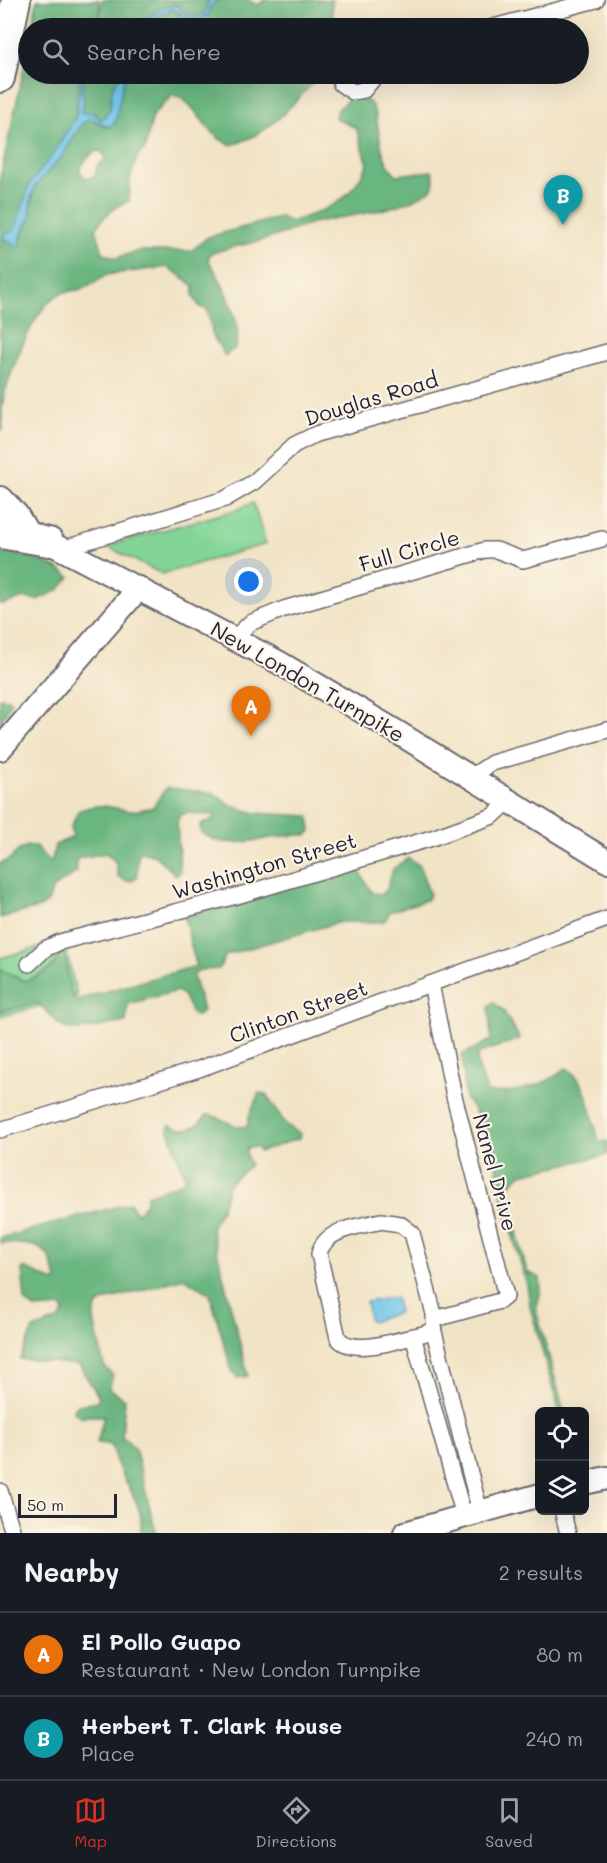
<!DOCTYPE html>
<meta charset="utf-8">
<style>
body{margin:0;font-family:Mali,sans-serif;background:#242831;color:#f1f3f6}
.controls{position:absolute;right:18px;bottom:18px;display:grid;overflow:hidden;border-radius:9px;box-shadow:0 6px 24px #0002}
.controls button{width:54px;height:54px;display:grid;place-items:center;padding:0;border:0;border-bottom:2px solid #363941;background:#171b24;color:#f1f3f6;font:30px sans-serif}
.scale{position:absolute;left:18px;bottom:15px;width:99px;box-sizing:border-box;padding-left:6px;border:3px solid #22223b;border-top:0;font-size:16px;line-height:21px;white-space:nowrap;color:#22223b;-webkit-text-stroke:4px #fcf5e5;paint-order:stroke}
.you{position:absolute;left:249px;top:582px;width:21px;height:21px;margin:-15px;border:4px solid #fff;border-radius:50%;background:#1a73e8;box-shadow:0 0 0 9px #1a73e833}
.badge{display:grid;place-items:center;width:39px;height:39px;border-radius:50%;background:#d93025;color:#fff;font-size:20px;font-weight:700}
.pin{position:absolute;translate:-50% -50px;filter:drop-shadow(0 2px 3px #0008)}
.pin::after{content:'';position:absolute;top:32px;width:21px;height:18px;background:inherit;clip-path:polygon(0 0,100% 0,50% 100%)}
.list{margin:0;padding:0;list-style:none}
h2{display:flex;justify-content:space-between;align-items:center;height:78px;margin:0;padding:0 24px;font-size:26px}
h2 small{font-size:20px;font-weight:400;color:#9ea1a6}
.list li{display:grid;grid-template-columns:39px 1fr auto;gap:18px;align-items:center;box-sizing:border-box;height:84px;padding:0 24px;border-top:2px solid #363941}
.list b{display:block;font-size:22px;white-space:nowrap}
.list p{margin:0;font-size:20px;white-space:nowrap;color:#9ea1a6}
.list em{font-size:20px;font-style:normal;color:#9ea1a6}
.icon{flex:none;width:33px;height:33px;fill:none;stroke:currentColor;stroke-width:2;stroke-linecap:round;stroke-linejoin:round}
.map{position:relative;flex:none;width:607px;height:1533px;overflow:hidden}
.search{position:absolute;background:#171b24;box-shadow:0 6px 24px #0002;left:18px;right:18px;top:18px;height:66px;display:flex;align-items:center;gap:15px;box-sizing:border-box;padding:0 21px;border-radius:33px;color:#9ea1a6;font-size:22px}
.sheet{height:246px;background:#171b24}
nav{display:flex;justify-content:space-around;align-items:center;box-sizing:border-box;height:84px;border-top:2px solid #363941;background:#171b24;font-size:16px;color:#9ea1a6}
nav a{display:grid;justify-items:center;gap:3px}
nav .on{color:#d93025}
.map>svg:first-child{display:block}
.green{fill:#83d597;stroke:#527c69;stroke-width:1.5}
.forest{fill:#6ab680;stroke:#466c5e;stroke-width:1.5;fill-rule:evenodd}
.water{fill:#6bc4e8;stroke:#467392;stroke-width:1.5}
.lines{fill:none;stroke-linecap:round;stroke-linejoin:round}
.street-casing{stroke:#6a666b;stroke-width:18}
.secondary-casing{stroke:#6a666b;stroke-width:26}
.highway-casing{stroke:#6a666b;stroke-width:32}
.street{stroke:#fff;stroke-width:15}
.secondary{stroke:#fff;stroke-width:22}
.highway{stroke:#fff;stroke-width:28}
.labels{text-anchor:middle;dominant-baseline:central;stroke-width:4.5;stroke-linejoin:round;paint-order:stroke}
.street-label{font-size:21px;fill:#22223b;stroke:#fcf5e5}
</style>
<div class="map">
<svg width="607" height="1533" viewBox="0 0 607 1533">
<rect width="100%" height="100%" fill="#fcf5e5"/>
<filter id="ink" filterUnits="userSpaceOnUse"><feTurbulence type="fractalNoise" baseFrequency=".0167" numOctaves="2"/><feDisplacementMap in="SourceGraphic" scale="12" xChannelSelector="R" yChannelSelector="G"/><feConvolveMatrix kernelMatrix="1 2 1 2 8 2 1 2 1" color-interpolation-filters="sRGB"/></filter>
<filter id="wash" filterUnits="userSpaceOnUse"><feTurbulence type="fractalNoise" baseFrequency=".008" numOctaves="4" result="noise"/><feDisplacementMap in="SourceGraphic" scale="24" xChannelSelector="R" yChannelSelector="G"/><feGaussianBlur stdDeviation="1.35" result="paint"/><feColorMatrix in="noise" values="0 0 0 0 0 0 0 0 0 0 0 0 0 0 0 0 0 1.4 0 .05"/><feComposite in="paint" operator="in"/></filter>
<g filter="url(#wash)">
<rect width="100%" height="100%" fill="#f1e3c5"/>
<g class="green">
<path d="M253,503L266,544L162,574L106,546L236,510Z"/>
<path d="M64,941L77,996L0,1017V958Z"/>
</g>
<g class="forest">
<path d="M37,0H99L100,11L94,28H32Z"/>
<path d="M102,0H209L204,15C193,16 182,15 177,5L147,18L138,28H98Z"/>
<path d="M219,0H248L258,5L264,0H333C329,16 334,23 349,28H146L157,16L172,9L180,15L203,19L209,14L210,7Z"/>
<path d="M28,50V74H81L76,116L22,207L15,230L4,239L19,246C21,236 26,229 29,220C33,208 30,195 37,183C44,173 56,166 62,155C70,142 76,127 90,118L106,127L115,123L124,80L128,74H321C295,101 269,137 230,145C202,132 195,99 173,95L153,115L145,149L138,155L130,179L129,201C115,207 103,215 96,229L103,253L116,258L139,251H191L208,237L280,217L292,222C333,206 347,205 368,164L356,128L335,118L337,111L350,97C356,98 364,98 369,102C382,113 374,156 397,175L432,171C435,177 435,187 429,191C401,211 350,215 317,222C302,225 288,233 273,237C253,244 230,246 210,254L208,260C220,277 246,328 235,348L225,356L213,336L207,309L200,307L193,296L194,286L168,267L111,274C102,276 96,282 87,287C79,291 69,290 60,294C33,306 7,379 2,407C1,415 3,422 3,430L0,432V178ZM99,151L104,154L105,160L97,166L95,177L86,178L80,172C81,164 91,152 99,151Z"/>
<path d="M84,74H121L112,88L110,110L103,119H99L96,115L80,113C82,100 80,87 84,74Z"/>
<path d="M0,553C22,553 54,563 70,577L59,590L37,600L25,598L0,605Z"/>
<path d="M0,698L8,699L11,703L0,724Z"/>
<path d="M166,788L213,793L232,806L255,813L309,816L311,831L307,835C277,833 246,847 217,841C212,840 206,835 201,832L200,825L215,818L214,815L186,813L180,815L177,821L180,872L176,875L155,856L141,852L138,855L137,878C129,883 124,881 118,876L115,861L106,853L78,858L76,861L77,872L52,889L49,901L42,907L0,918V863C17,860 14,844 36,846L49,862L52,860L55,845L73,837L71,827L78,811C100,802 107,806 129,811C135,812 146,808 153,807Z"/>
<path d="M408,858L419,865L430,895L426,900L389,912L387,918L382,922H340L226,955L219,969L199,970L193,976L203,1011L197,1016L193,1015L183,995L177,991L128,1004L126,1022C110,1024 73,1036 61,1026C52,1019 47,1008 36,1003L0,1012V969L24,981C40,976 57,968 61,951L64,950L71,994L76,1000L196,966L184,916L357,867L372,893L382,894L387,889L393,869Z"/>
<path d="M493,1002L503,1010L520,1039L479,1053L477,1061L487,1092C513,1095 548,1085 566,1068C588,1080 592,1116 598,1138L600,1142L607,1141V1155L521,1174L509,1186L511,1209L527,1272L540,1278L541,1290L536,1310L564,1411H559L530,1306L527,1285L505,1210L493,1150L473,1108L465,1098L462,1055L491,1040L489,1007Z"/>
<path d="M259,1093L266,1094L286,1125L301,1134L300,1138L259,1152L257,1147L247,1148L246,1153L250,1165L228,1185L221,1211L211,1227L248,1376L238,1378L232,1372L210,1294L184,1278L104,1301L96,1306L94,1320L104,1366L113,1375L109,1389L125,1399L122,1436L135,1448L156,1533H140C147,1506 122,1482 115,1458C114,1453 115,1448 110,1445C107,1443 101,1444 97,1443L104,1416H80L74,1412L76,1406L97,1401L99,1397L79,1365L20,1359L33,1329L58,1320L64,1313L62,1307L34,1309L25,1301L22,1269L25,1268L54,1282L57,1279C54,1272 52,1262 48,1255C39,1242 14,1244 0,1243V1238L130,1203L137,1214L146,1203L147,1195L183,1182L185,1178L168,1128L170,1125C187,1133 195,1129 207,1115C222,1115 232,1130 248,1126L249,1116Z"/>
</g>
<g class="water">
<path d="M209,0H219L210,7L209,14L203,19L184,16L172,9L157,16L146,28H138C154,15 154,7 177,5C182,15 193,16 204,15Z"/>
<path d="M81,74H84L82,91L84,102L81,113H93L101,120L110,110L112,88L121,74H128L124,80L115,123L109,127L90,118L81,125L63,155L36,185L31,197L30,219L23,229L19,247L17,246L4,239L5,234L15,230L29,185L54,153L76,116Z"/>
<path d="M395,1297L399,1312L372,1322L369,1319L366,1302Z"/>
</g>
</g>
<g filter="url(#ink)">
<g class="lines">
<g class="street-casing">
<g id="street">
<path d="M490,28L596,0"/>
<path d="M340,74L341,84L353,92L364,90L377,74"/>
<path d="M62,549L225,499L254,482L294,445L316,434L607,352"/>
<path d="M234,638L250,623L284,609L485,550H496L523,560L602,539"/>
<path d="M471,777L492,763L607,730"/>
<path d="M29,964L45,949L60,942L240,895L432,838L493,816L509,801"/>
<path d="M431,984L454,1096L506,1296L500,1301L435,1319"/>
<path d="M0,1130L199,1069L607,919"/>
<path d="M381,1221L400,1224L412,1233L434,1314V1326L430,1332C408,1337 353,1358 338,1338L319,1254C325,1228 359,1227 381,1221Z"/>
<path d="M433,1328L480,1512"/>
<path d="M413,1336L464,1516"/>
<path d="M0,1491L13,1533"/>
<path d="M562,1510L568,1533"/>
</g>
</g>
<g class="secondary-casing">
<g id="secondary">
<path d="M35,535L278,662L392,729L607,861"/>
<path d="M0,749L139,588"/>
<path d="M584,1483L607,1478"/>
<path d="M405,1533L540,1495"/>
</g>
</g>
<g class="highway-casing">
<g id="highway">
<path d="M0,78L16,0"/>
<path d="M0,501L14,516L22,529"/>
<path d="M0,534L49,542"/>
</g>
</g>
<use href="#street" class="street"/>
<use href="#secondary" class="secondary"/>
<use href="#highway" class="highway"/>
</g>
</g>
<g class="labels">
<g class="street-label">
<text transform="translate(371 398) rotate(-17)">Douglas Road</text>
<text transform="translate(409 550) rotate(-16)">Full Circle</text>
<text transform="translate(308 681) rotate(30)">New London Turnpike</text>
<text transform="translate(264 865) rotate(-16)">Washington Street</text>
<text transform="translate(298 1011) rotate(-20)">Clinton Street</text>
<text transform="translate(496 1172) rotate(75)">Nanel Drive</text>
</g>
</g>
</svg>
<div class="controls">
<button><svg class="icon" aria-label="locate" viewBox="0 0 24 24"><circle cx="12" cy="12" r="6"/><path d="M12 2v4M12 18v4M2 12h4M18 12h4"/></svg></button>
<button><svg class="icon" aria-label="layers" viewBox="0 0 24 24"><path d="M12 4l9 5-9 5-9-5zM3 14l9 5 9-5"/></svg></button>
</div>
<div class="scale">50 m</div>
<div class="you"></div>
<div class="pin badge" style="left:251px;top:736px;background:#e8710a">A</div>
<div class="pin badge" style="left:563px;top:225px;background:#0f9aa8">B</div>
<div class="search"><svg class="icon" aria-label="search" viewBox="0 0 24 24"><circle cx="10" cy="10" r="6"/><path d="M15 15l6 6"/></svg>Search here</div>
</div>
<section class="sheet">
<h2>Nearby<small>2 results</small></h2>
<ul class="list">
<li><span class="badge" style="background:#e8710a">A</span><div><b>El Pollo Guapo</b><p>Restaurant · New London Turnpike</p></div><em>80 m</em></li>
<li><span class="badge" style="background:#0f9aa8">B</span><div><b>Herbert T. Clark House</b><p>Place</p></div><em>240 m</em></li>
</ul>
</section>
<nav>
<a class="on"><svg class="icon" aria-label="map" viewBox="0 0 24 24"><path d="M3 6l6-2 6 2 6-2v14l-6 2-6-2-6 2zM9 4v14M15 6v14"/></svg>Map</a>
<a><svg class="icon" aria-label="directions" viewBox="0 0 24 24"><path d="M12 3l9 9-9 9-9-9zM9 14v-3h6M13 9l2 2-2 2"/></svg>Directions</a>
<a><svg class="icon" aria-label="saved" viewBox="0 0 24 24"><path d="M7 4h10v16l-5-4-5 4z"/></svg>Saved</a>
</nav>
